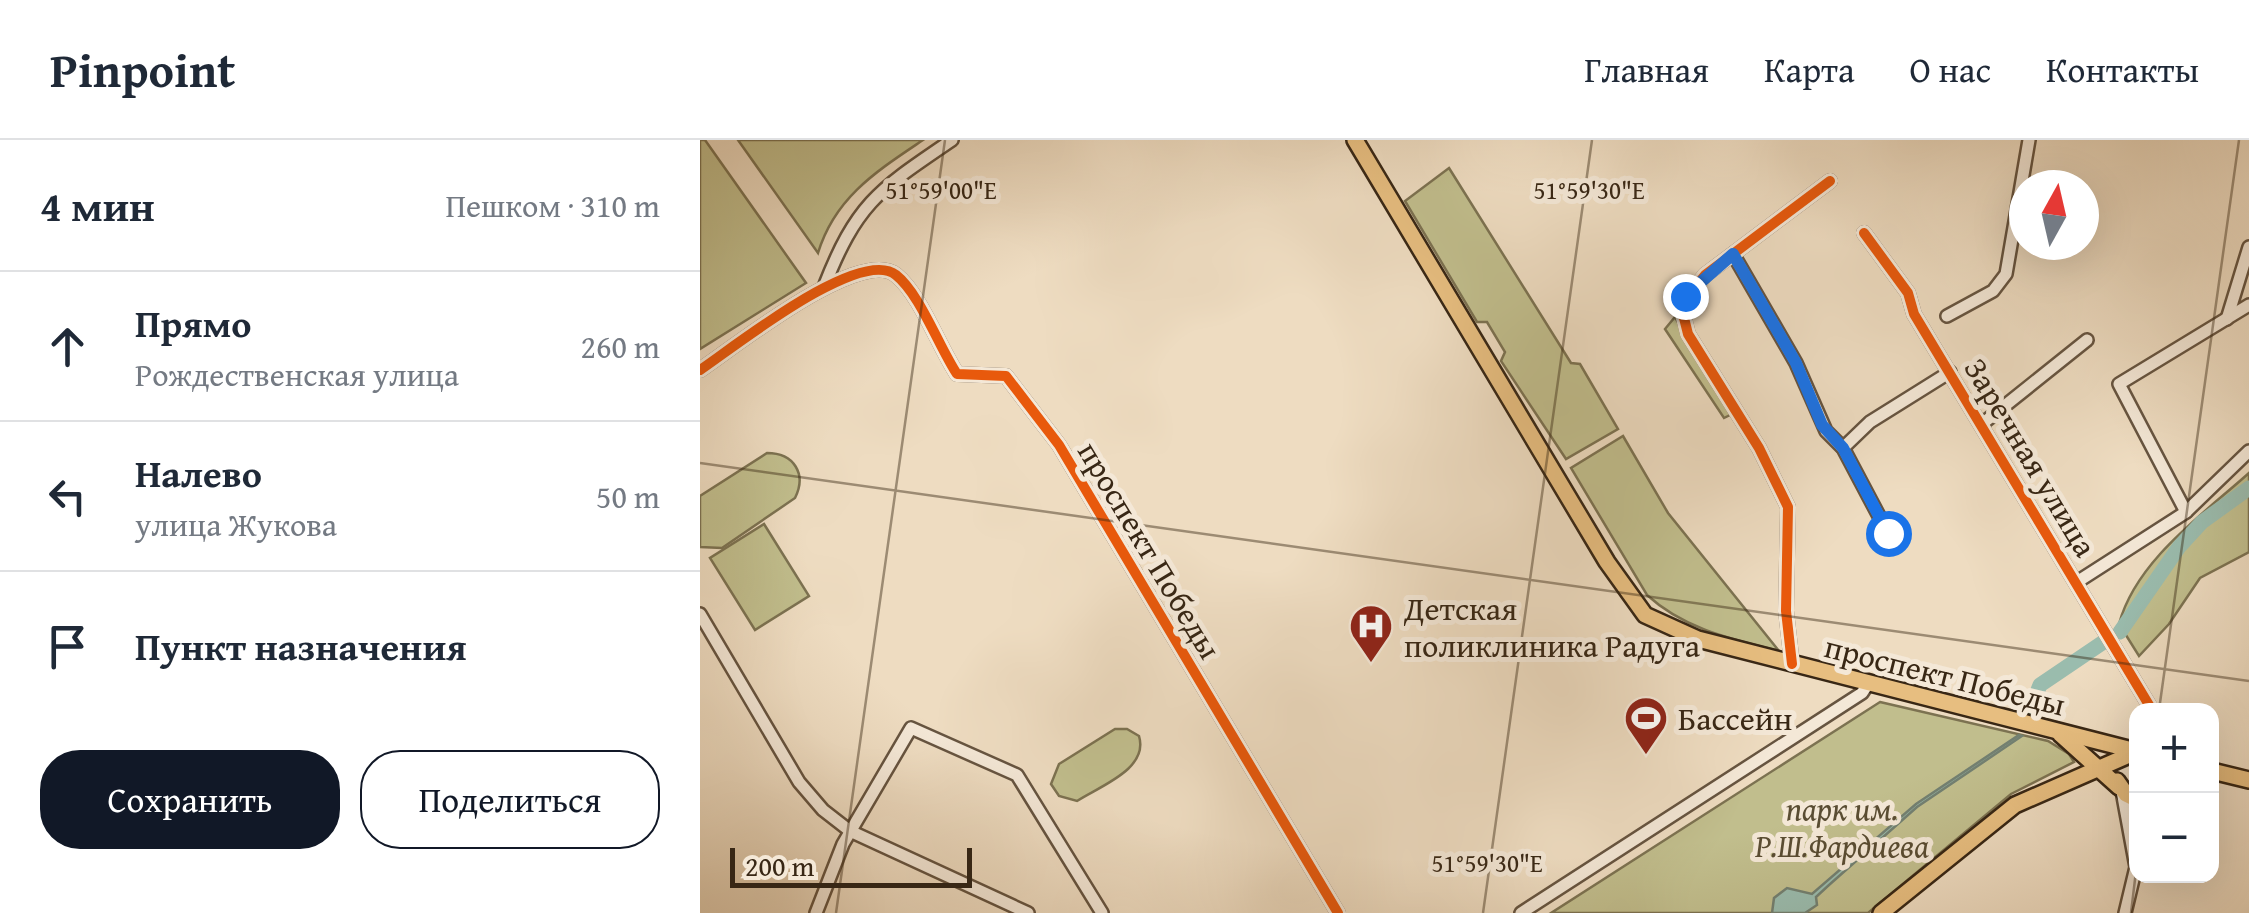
<!DOCTYPE html>
<html lang="ru">
<meta charset="utf-8">
<style>
body{margin:0;font-family:"Gentium Book Plus",serif;background:#f6f6f7;color:#1f2937}
.controls{position:absolute;right:30px;bottom:30px;display:grid;overflow:hidden;border-radius:20px;box-shadow:0 10px 40px #0002}
.controls button{width:90px;height:90px;display:grid;place-items:center;padding:0;border:0;border-bottom:2px solid #e0e1e3;background:#fff;color:#1f2937;font:50px sans-serif}
.compass{position:absolute;left:1309px;top:30px;width:90px;height:90px;border-radius:50%;background:#fff;box-shadow:0 10px 40px #0002;rotate:8deg}
.scale{position:absolute;left:30px;bottom:25px;width:242px;box-sizing:border-box;padding-left:10px;border:5px solid #382715;border-top:0;font-size:28px;line-height:35px;white-space:nowrap;color:#382715;-webkit-text-stroke:8px #f4e8d7;paint-order:stroke}
.stop{position:absolute;width:30px;height:30px;margin:-22px;border:8px solid #1a73e8;border-radius:50%;background:#fff}
.stop.end{background:#1a73e8;border-color:#fff;box-shadow:0 2px 10px #0008}
.list{margin:0;padding:0;list-style:none}
h2{display:flex;justify-content:space-between;align-items:center;height:130px;margin:0;padding:0 40px;font-size:42px}
h2 small{font-size:32px;font-weight:400;color:#747a83}
.list li{display:grid;grid-template-columns:65px 1fr auto;gap:30px;align-items:center;box-sizing:border-box;height:150px;padding:0 40px;border-top:2px solid #e0e1e3}
.list b{display:block;font-size:38px;white-space:nowrap}
.list p{margin:0;font-size:32px;white-space:nowrap;color:#747a83}
.list em{font-size:32px;font-style:normal;color:#747a83}
.actions{display:flex;gap:20px;padding:30px 40px}
.actions a{flex:1;padding:22px 0;border:2px solid #111827;border-radius:40px;text-align:center;font-size:35px;color:#111827}
.actions .main{background:#111827;color:#fff}
.icon{flex:none;width:55px;height:55px;fill:none;stroke:currentColor;stroke-width:2;stroke-linecap:round;stroke-linejoin:round}
.map{position:relative;flex:none;width:1549px;height:773px;overflow:hidden}
header{display:flex;align-items:center;gap:60px;box-sizing:border-box;height:140px;padding:0 50px;background:#fff;border-bottom:2px solid #e0e1e3}
header strong{font-size:48px}
nav{display:flex;gap:55px;margin-inline-start:auto;font-size:35px}
main{display:flex}
aside{flex:1;background:#fff}
.map>svg:first-child{display:block}
.green{fill:#c1be8d;stroke:#7c7251;stroke-width:2.5}
.water{fill:#9abcae;stroke:#738071;stroke-width:2.5}
.lines{fill:none;stroke-linecap:round;stroke-linejoin:round}
.river{stroke:#9abcae;stroke-width:15}
.minor-casing{stroke:#665440;stroke-width:16}
.major-casing{stroke:#382715;stroke-width:20}
.minor{stroke:#f4e8d7;stroke-width:11}
.major{stroke:#e7be80;stroke-width:15}
.cycleway-casing{stroke:#f4e8d7;stroke-width:16}
.cycleway{stroke:#e8590c;stroke-width:10}
.route{stroke:#1a73e8;stroke-width:12}
.ticks{fill:none;stroke:#382715;stroke-width:2.5;stroke-opacity:0.45}
.labels{text-anchor:middle;dominant-baseline:central;stroke-width:10;stroke-linejoin:round;paint-order:stroke}
.street-label{font-size:32px;fill:#382715;stroke:#f4e8d7}
.poi-label{font-size:32px;fill:#382715;stroke:#f4e8d7;text-anchor:start}
.park-label{font-size:32px;font-style:italic;fill:#5a4d33;stroke:#f4e8d7}
.ticks-label{font-size:25px;text-anchor:middle;fill:#382715;stroke:#f4e8d7;stroke-width:10;stroke-linejoin:round;paint-order:stroke}
</style>
<header>
<strong>Pinpoint</strong>
<nav><a>Главная</a><a>Карта</a><a>О нас</a><a>Контакты</a></nav>
</header>
<main>
<aside>
<h2>4 мин<small>Пешком · 310 m</small></h2>
<ul class="list">
<li><svg class="icon" aria-label="ahead" viewBox="0 0 24 24"><path d="M12 20V5M6 11l6-6 6 6"/></svg><div><b>Прямо</b><p>Рождественская улица</p></div><em>260 m</em></li>
<li><svg class="icon" aria-label="left" viewBox="0 0 24 24"><path d="M17 20v-9H6M10 6l-5 5 5 5"/></svg><div><b>Налево</b><p>улица Жукова</p></div><em>50 m</em></li>
<li><svg class="icon" aria-label="arrive" viewBox="0 0 24 24"><path d="M6 21V4h12l-3 4 3 4H6"/></svg><div><b>Пункт назначения</b></div></li>
</ul>
<div class="actions"><a class="main">Сохранить</a><a>Поделиться</a></div>
</aside>
<div class="map">
<svg width="1549" height="773" viewBox="0 0 1549 773">
<rect width="100%" height="100%" fill="#eedcc1"/>
<filter id="stains"><feTurbulence type="fractalNoise" baseFrequency=".002" numOctaves="4"/><feColorMatrix values="0 0 0 0 .2 0 0 0 0 .09 0 0 0 0 .02 0 0 0 .5 -.17"/></filter>
<radialGradient id="worn" r=".72"><stop offset=".6" stop-color="#630" stop-opacity="0"/><stop offset="1" stop-color="#630" stop-opacity=".3"/></radialGradient>
<g class="green">
<path d="M0,0H5L106,143L0,209Z"/>
<path d="M38,0H223C177,31 135,57 118,113Z"/>
<path d="M749,28L871,223L880,224L918,289L866,319L801,221L805,212L787,182H777L705,61Z"/>
<path d="M975,177L1032,274L1024,278L965,189Z"/>
<path d="M923,296L968,373L1079,511C1031,499 984,489 947,455L871,328Z"/>
<path d="M67,313C94,313 107,334 95,358L22,408L0,407V356Z"/>
<path d="M1549,333V412L1500,438L1469,484L1439,516L1419,484C1436,421 1502,375 1549,333Z"/>
<path d="M64,384L109,456L55,490L10,418Z"/>
<path d="M1180,562L1348,601L1369,614L1374,622L1311,654L1168,773H851Z"/>
<path d="M415,589H427L439,596C449,629 400,646 377,661L359,656L351,644L359,624Z"/>
</g>
<path class="water" d="M1319,595L1322,596L1217,667L1129,745L1116,757L1117,765L1105,773H1072L1074,758L1087,748L1112,754L1216,664Z"/>
<g class="lines">
<g class="river">
<path d="M1420,492L1479,407L1502,382L1549,348"/>
<path d="M1328,575L1340,545L1405,501"/>
</g>
<g class="minor-casing">
<g id="minor">
<path d="M1164,93L1208,153L1214,174L1452,570"/>
<path d="M1033,114L1096,223L1126,291L1143,308L1188,393"/>
<path d="M124,147C157,62 180,49 252,0"/>
<path d="M1247,176L1293,151L1306,134L1329,0"/>
<path d="M1527,179L1549,107"/>
<path d="M0,230C33,208 160,106 196,135C220,154 239,207 257,234L306,236L359,305L638,773"/>
<path d="M1282,284L1387,200"/>
<path d="M1143,308L1170,282L1250,232"/>
<path d="M1486,372L1419,244L1549,165"/>
<path d="M1377,442L1486,372L1549,311"/>
<path d="M0,474L99,642L123,670L150,691L328,773"/>
<path d="M1092,524L1086,471L1088,367L1059,308L988,194L981,166L1005,135L1130,41"/>
<path d="M1422,651L1436,727L1425,773"/>
<path d="M116,773L143,704L211,588L317,635L402,773"/>
<path d="M821,773L1162,553L1168,544"/>
</g>
</g>
<g class="major-casing">
<g id="major">
<path d="M655,0L907,422L945,475L998,499L1436,611"/>
<path d="M1360,594L1419,647"/>
<path d="M1512,631L1549,640"/>
<path d="M1417,641L1426,654L1436,659"/>
<path d="M1181,773L1315,665L1427,616"/>
</g>
</g>
<use href="#minor" class="minor"/>
<use href="#major" class="major"/>
<g class="cycleway-casing">
<g id="cycleway">
<path d="M1164,93L1208,153L1214,174L1452,570"/>
<path d="M0,230C33,208 160,106 196,135C220,154 239,207 257,234L306,236L359,305L638,773"/>
<path d="M1092,524L1086,471L1088,367L1059,308L988,194L981,166L1005,135L1130,41"/>
</g>
</g>
<use href="#cycleway" class="cycleway"/>
</g>
<g class="lines">
<path class="route" d="M985,156L1033,114L1096,223L1122,285L1143,308L1188,393"/>
</g>
<path class="ticks" d="M0,323L1549,541M1459,570L1539,0M136,773L245,0M783,773L892,0M1431,773L1436,731"/>
<defs>
<g id="hospital-pin" transform="scale(2.25)"><path d="M0 17L-7.5 6A9.5 9.5 0 1 1 7.5 6Z" fill="#8f2418" stroke="#f4e8d7"/><path d="M-5-5h3v3.5h4V-5h3V5h-3V1.5h-4V5h-3Z" fill="#fff"/></g>
<g id="stadium-pin" transform="scale(2.25)"><path d="M0 17L-7.5 6A9.5 9.5 0 1 1 7.5 6Z" fill="#8f2418" stroke="#f4e8d7"/><path d="M0-5a6.5 5 0 1 0 0 10a6.5 5 0 1 0 0-10ZM-3.5-1.8h7v3.6h-7Z" fill="#fff"/></g>
</defs>
<g fill-rule="evenodd">
<use href="#hospital-pin" x="671" y="486"/>
<use href="#stadium-pin" x="946" y="578"/>
</g>
<g class="labels">
<g class="street-label">
<text transform="translate(1331 317) rotate(59)">Заречная улица</text>
<text transform="translate(450 410) rotate(59)">проспект Победы</text>
<text transform="translate(1245 535) rotate(14)">проспект Победы</text>
</g>
<g class="poi-label">
<text x="704" y="468">Детская<tspan x="704" dy="37">поликлиника Радуга</tspan></text>
<text x="978" y="578">Бассейн</text>
</g>
<g class="park-label">
<text x="1142" y="668">парк им.<tspan x="1142" dy="37">Р.Ш.Фардиева</tspan></text>
</g>
</g>
<g class="ticks-label">
<text x="241" y="59">51°59'00"E</text>
<text x="889" y="59">51°59'30"E</text>
<text x="787" y="732">51°59'30"E</text>
</g>
<rect width="100%" height="100%" filter="url(#stains)"/>
<rect width="100%" height="100%" fill="url(#worn)"/>
</svg>
<div class="controls">
<button>+</button>
<button>−</button>
</div>
<svg class="compass" viewBox="-18 -18 36 36"><path d="M0-13l5 13h-10z" fill="#e53935"/><path d="M0 13l5-13h-10z" fill="#747a83"/></svg>
<div class="scale">200 m</div>
<div class="stop" style="left:1188px;top:393px"></div>
<div class="stop end" style="left:985px;top:156px"></div>
</div>
</main>
